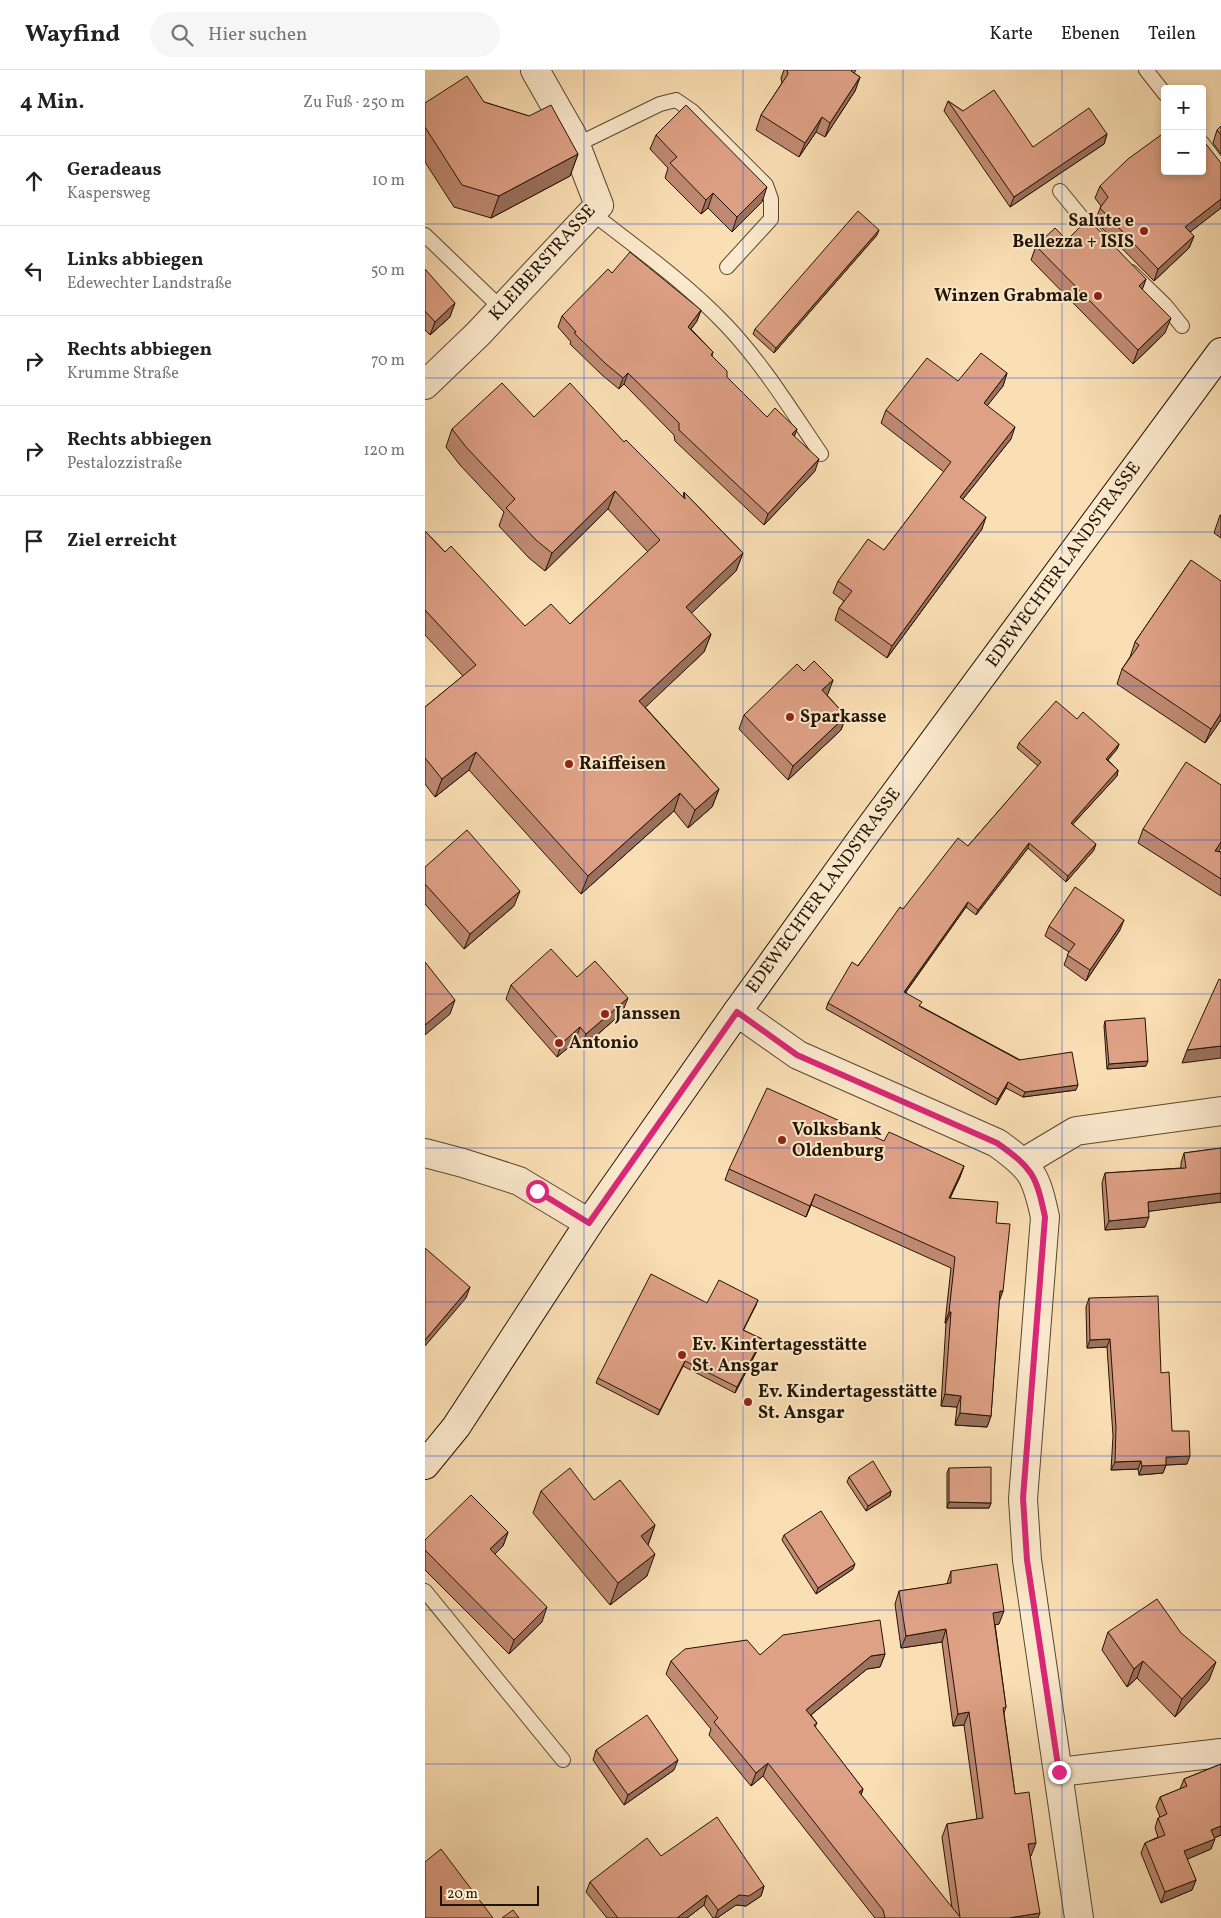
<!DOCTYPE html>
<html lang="de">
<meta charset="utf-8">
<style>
body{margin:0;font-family:Vollkorn,serif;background:#f6f6f6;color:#222}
.controls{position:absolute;right:15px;top:15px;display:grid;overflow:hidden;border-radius:5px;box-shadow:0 2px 8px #0003}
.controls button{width:45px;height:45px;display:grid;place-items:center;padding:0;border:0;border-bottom:1px solid #e0e0e0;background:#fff;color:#222;font:25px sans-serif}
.scale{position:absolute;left:15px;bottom:12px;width:99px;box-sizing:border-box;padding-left:5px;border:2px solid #221402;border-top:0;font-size:14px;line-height:18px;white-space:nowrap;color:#221402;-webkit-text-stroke:4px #fceace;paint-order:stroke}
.stop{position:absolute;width:15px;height:15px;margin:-11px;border:4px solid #db2777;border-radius:50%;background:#fff}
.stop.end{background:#db2777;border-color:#fff;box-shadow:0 1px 5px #0008}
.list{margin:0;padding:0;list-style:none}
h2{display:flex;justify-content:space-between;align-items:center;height:65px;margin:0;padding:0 20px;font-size:21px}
h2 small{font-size:16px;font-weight:400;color:#767676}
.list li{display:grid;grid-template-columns:32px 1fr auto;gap:15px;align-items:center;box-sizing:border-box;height:90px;padding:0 20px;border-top:1px solid #e0e0e0}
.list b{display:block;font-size:19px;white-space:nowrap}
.list p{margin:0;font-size:16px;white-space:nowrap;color:#767676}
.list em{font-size:16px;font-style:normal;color:#767676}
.icon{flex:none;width:28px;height:28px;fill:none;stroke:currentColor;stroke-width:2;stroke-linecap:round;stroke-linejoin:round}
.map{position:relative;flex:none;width:796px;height:1848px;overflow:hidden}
header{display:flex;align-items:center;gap:30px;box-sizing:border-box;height:70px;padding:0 25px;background:#fff;border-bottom:1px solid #e0e0e0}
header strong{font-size:24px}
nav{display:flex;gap:28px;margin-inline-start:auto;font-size:18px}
.search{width:350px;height:45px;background:#f6f6f6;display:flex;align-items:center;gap:12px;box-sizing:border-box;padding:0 18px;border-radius:28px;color:#767676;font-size:19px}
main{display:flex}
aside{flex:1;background:#fff}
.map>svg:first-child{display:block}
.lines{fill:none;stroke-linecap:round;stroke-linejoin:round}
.service-casing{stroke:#58472e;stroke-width:16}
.minor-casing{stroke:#58472e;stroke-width:30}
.secondary-casing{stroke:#221402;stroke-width:30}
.service{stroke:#fceace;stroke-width:14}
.minor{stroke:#fceace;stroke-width:28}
.secondary{stroke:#fceace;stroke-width:28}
.wall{fill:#c08a73;stroke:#221402}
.shaded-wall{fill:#9c715e;stroke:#221402}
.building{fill:#dfa186;stroke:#221402}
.route{stroke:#db2777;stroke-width:6}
.grid{fill:none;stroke:#1d4ed8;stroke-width:1;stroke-opacity:0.55}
.poi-dot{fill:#8f2418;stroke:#fceace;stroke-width:2}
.labels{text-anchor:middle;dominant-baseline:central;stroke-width:4;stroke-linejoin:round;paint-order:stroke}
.poi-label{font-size:18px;font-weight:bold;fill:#221402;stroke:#fceace;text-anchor:start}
.street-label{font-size:18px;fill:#221402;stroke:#fceace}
</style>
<header>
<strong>Wayfind</strong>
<div class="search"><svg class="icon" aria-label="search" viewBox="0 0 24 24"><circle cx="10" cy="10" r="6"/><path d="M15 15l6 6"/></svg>Hier suchen</div>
<nav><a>Karte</a><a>Ebenen</a><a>Teilen</a></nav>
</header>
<main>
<aside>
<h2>4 Min.<small>Zu Fuß · 250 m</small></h2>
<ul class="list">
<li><svg class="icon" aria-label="ahead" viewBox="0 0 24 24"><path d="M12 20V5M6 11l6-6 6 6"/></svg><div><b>Geradeaus</b><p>Kaspersweg</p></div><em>10 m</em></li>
<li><svg class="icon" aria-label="left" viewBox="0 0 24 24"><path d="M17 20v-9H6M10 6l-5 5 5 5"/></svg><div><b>Links abbiegen</b><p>Edewechter Landstraße</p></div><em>50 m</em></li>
<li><svg class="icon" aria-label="right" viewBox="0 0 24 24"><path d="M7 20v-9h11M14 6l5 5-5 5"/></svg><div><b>Rechts abbiegen</b><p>Krumme Straße</p></div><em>70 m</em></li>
<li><svg class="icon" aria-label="right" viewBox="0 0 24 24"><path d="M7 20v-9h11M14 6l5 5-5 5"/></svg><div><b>Rechts abbiegen</b><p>Pestalozzistraße</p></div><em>120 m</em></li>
<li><svg class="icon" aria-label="arrive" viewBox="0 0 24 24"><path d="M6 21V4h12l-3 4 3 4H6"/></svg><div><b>Ziel erreicht</b></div></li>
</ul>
</aside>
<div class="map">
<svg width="796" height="1848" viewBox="0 0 796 1848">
<rect width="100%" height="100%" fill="#fbdfb4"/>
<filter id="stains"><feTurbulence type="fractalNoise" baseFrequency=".004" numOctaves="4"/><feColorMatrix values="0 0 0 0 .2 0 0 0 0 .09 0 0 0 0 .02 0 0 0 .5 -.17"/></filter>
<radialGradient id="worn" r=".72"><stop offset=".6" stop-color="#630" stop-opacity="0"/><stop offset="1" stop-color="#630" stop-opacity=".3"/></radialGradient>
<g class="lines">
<g class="service-casing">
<g id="service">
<path d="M721,0L740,24"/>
<path d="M777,73L796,98"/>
<path d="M151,75L235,34L251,30L267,41L341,115L346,129V149L302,197"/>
<path d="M635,121L671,165"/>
<path d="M167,143C212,178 261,213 301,255C338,294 366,340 396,384"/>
<path d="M0,165L77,239"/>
<path d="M706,202L740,235L757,256"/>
<path d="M0,1521L138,1690"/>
</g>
</g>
<g class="minor-casing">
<g id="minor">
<path d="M0,315L53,264L174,135L147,65L110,0"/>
<path d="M312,942L373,985L572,1073C607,1098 611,1105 620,1147L598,1429L602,1490L654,1848"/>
<path d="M0,1083L38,1093L94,1111L164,1153"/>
<path d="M599,1092L651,1061L796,1041"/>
<path d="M634,1702L796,1683"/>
</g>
</g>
<g class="secondary-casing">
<path id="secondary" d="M0,1395L31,1357L164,1153L312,942L438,767L796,282"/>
</g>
<use href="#service" class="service"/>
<use href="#minor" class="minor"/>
<use href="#secondary" class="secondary"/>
</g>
<g class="wall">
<path d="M359,0H431L429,3L435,7L430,21L400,67L391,62L374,87L331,60L336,45L357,13L356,8Z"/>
<path d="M523,31L538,41L608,77L682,64L679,74L585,137L519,41Z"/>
<path d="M59,32L104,46L153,84L145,106L66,148L29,137L0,92V33Z"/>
<path d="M796,56V84L788,73L792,60Z"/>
<path d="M231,65L337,132L307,162L283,138L276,144L240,108L243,98L225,79Z"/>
<path d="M796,93V138L765,162L769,166L764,178L729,211L670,151L676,136L670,128L675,116Z"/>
<path d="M452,165L349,283L328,264L330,259Z"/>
<path d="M642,170L721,209L717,219L740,263L708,294L606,190L611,176Z"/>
<path d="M0,199L25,247L5,265L0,260Z"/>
<path d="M187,203L276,240L272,251L266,259L288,282L287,286L302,307L342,347L372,359L369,367L390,401L339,455L250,371L249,365L199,314L194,319L177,305L145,274L146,272L133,257L137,246Z"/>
<path d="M582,303L578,316L562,335L586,369L538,429L557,459L462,588L410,550L414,538L419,531L408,523L413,511L459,480L519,402L456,353L461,340L533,311Z"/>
<path d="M109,347L199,372L258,427L259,422L318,483L311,501L266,543L286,564L279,582L220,637L294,719L287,737L263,758L249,741L156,824L44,700L10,727L0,714V637L38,606L0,565V461L20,482L100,556L145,554L223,482L183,439L120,501L104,488L74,456L79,442L35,395L21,377L27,359Z"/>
<path d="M795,445H796V468L789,463Z"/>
<path d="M766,490L796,650L780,673L692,614L697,599L705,587L710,572Z"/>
<path d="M379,601L408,610L402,625L421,646L416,660L363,710L314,659L319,645Z"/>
<path d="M652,649L694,674L692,679L683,690L693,700L692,706L648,754L669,780L641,812L603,778L551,845L541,837L481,922L495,936L651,1020L598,1027L581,1018L571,1035L401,939L403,933L478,839L543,776L613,696L592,678L594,673Z"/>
<path d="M718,759L796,782V826L713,773Z"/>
<path d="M0,797L89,836L39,879L0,834Z"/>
<path d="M624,856L695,860L661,911L639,895L644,882L620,866Z"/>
<path d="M152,907L197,943L156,979L150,972L132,987L81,929L86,915Z"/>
<path d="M680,951L721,996L682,999L679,956Z"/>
<path d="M459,1071L539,1096L535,1107L525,1128L571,1153L574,1232L566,1346L562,1357L530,1355L532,1337L516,1336L521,1253H520L526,1198L386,1135L381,1147L300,1110L304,1099Z"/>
<path d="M796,1078V1132L724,1141L720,1157L680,1160L677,1113L680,1103L756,1098V1093L759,1083Z"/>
<path d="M664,1228L736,1303L747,1361L762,1394L741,1395L738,1403L714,1405L713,1399L686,1400L688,1366L682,1277L662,1278L661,1237Z"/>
<path d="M282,1233L331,1235L318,1260L337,1269L335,1275L310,1323L258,1296L233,1345L171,1313L173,1308Z"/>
<path d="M524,1398L566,1433L564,1438H522V1403Z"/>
<path d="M424,1407L466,1421L465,1426L441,1441L422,1412Z"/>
<path d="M116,1421L169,1430L230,1455L223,1475L222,1506L185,1535L108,1443Z"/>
<path d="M83,1462L78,1476L70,1484L117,1552L84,1584L0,1500V1470Z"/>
<path d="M359,1465L428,1499L391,1524L357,1470Z"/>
<path d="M526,1501L574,1554H570L581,1637L579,1643L590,1724L606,1786H605L613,1848H450L338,1706L326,1716L284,1665L286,1659L241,1604L246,1591L335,1585L460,1584L455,1597L442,1599L386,1645L392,1653L390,1657L438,1719L436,1725L527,1838L517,1767L522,1754L552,1749L539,1655L528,1656L517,1572L476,1578L470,1534L474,1521L522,1514Z"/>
<path d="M683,1562L784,1610L750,1647L712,1608L702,1617L677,1580Z"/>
<path d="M171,1680L249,1700L199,1735L168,1690Z"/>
<path d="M796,1694V1765L789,1768L786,1779L762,1789L771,1810L767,1820L736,1833L716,1783L720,1773L733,1767L730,1758L733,1748L735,1747L731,1737L735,1727L755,1719L759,1709Z"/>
<path d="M236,1786L339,1816L336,1826L321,1836L311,1835L292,1848H288L279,1835L262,1848H182L161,1822L165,1812Z"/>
</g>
<g class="shaded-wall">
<path d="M435,7L430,21L400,67L405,53Z"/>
<path d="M397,47L391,62L374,87L380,73Z"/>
<path d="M682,64L679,74L585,137L589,127Z"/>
<path d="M153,84L145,106L66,148L74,126Z"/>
<path d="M342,117L337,132L307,162L312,147Z"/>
<path d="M288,123L283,138L276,144L281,130Z"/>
<path d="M796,129V138L756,169L760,157Z"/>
<path d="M454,160L452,165L349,283L351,278Z"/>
<path d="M769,166L764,178L729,211L733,199Z"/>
<path d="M721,209L716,223L714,216Z"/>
<path d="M30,233L25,247L5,265L10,252Z"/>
<path d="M276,240L272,251L259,268L263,257Z"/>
<path d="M746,248L740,263L708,294L713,280Z"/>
<path d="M203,303L199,314L194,319L198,308Z"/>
<path d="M582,303L578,316L555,345L559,333Z"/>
<path d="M590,357L586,369L530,439L535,427Z"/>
<path d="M372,359L368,370L367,364Z"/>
<path d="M394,389L390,401L339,455L343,444Z"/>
<path d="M190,421L183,439L120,501L127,483Z"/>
<path d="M561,447L557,459L462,588L467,576Z"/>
<path d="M318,483L311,501L254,555L261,537Z"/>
<path d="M286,564L279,582L208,649L214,631Z"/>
<path d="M408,610L403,624L392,635L397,620Z"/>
<path d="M796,643V650L780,673L786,659Z"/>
<path d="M421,646L416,660L363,710L368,696Z"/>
<path d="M694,674L692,679L679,694L681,689Z"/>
<path d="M51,682L44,700L10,727L17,709Z"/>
<path d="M693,700L692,706L644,758L646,753Z"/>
<path d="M294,719L287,737L263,758L270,740Z"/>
<path d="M255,723L249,741L156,824L163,806Z"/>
<path d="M796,772V778L785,794L790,781Z"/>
<path d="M604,773L603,778L551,845L553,840Z"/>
<path d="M671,774L669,780L641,812L643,806Z"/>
<path d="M95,821L89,836L39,879L45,864Z"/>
<path d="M543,832L541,837L477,927L479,922Z"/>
<path d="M699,850L695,860L661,911L665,900Z"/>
<path d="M203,928L197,943L156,979L161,964Z"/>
<path d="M30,930L25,944L0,965V955Z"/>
<path d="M155,957L150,972L132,987L137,973Z"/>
<path d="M796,976V988L757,993L762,980Z"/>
<path d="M723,991L721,996L682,999L684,994Z"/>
<path d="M583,1012L581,1018L571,1035L573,1029Z"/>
<path d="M653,1015L651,1020L598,1027L600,1022Z"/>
<path d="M539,1096L535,1107L520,1139L524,1128Z"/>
<path d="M796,1123V1132L719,1142L723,1132Z"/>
<path d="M390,1124L386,1135L381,1147L385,1136Z"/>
<path d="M724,1147L720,1157L680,1160L684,1151Z"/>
<path d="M45,1217L41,1228L0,1276V1270Z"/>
<path d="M575,1221H578L574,1232Z"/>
<path d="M333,1230L331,1235L316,1265L318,1260Z"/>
<path d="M524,1242H526L521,1253H520Z"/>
<path d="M337,1269L335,1275L310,1323L312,1317Z"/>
<path d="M685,1269L682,1277L662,1278L665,1270Z"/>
<path d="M260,1291L258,1296L233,1345L235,1340Z"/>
<path d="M520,1324L536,1326L532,1337L516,1336Z"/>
<path d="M535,1343L566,1346L562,1357L530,1355Z"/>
<path d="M765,1386L762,1394L741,1395L738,1403L714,1405L717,1396L741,1387Z"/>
<path d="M716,1391L713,1399L686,1400L690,1392Z"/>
<path d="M466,1421L465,1426L441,1441L443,1436Z"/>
<path d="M524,1432L566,1433L564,1438H522Z"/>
<path d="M230,1455L222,1477L216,1466Z"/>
<path d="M83,1462L78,1476L60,1494L65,1479Z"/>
<path d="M230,1484L222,1506L185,1535L193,1513Z"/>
<path d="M430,1494L428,1499L391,1524L393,1518Z"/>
<path d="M122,1537L117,1552L84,1584L89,1570Z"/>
<path d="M579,1541L574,1554L564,1556L568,1543Z"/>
<path d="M521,1559L517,1572L476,1578L481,1566Z"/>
<path d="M460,1584L455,1597L442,1599L376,1653L381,1640L446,1586Z"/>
<path d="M718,1591L712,1608L702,1617L709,1599Z"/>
<path d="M791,1592L784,1610L750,1647L757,1629Z"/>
<path d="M544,1642L539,1655L528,1656L533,1644Z"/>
<path d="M253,1690L249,1700L199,1735L203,1725Z"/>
<path d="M343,1693L338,1706L326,1716L331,1703Z"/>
<path d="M438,1719L434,1731V1722Z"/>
<path d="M796,1756V1765L782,1771L786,1760Z"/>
<path d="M790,1769L786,1779L756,1792L759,1781Z"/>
<path d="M611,1773L606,1786L598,1787L603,1774Z"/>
<path d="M771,1810L767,1820L736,1833L740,1822Z"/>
<path d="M339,1816L336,1826L321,1836L311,1835L292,1848H290L293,1840L314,1825Z"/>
<path d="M282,1825L279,1835L262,1848H252Z"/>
<path d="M615,1843L613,1848H584Z"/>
</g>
<g class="building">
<path d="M362,0H427L426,1L435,7L405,53L397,47L380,73L336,45L363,4Z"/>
<path d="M42,6L59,32L104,46L126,35L153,84L74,126L37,115L0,57V33Z"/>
<path d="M569,20L608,77L664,38L682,64L589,127L523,31L538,41Z"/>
<path d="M261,35L342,117L312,147L288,123L281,130L245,93L252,87L231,65Z"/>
<path d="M796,56V65L792,60Z"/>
<path d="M740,62V101H777V78L781,74L796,93V129L760,157L769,166L733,199L675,138L683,127L675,116L703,89Z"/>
<path d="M433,141L454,160L351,278L330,259Z"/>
<path d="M663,149L721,209L714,216L746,248L713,280L611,176L630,158L642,170Z"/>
<path d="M205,182L276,240L263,257L288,282L286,285L302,301V307L342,347L350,338L372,359L367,364L394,389L343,444L254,360V353L203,303L198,308L181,294L149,263L151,262L137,246L183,199L187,203Z"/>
<path d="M0,199L30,233L10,252L0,241Z"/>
<path d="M556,283L582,303L559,333L590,357L535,427L561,447L467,576L414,538L427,521L413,511L443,469L459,480L526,392L461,340L502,288L533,311Z"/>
<path d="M77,313L109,347L145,313L199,372L201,370L260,429L259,422L318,483L261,537L286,564L214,631L294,719L270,740L255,723L163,806L51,682L17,709L0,688V637L51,595L0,540V461L20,482L26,476L100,556L126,534L145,554L235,470L190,421L127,483L111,470L81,438L90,429L41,377L27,359Z"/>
<path d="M766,490L796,511V643L786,659L697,599L714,575L710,572Z"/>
<path d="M389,591L408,610L397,620L421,646L368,696L319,645L372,594L379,601Z"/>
<path d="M631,631L652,649L658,642L694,674L681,689L693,700L646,753L671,774L643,806L604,773L553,840L543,832L479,922L497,932L494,936L594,990L647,982L653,1015L600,1022L583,1012L573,1029L403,933L427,892L433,896L475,837L478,839L533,768L543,776L616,692L594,673Z"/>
<path d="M761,692L796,715V772L790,781L796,782V809L718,759Z"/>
<path d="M42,760L95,821L45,864L0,814V797Z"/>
<path d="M650,817L699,850L665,900L642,885L650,874L624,856Z"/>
<path d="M126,879L152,907L170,891L203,928L161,964L155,957L137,973L86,915Z"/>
<path d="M0,892L30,930L0,955Z"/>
<path d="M794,909L796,910V976L762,980Z"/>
<path d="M720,948L723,991L684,994L680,951Z"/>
<path d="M342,1018L459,1071L464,1062L539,1096L524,1128L573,1132L571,1153L585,1154L578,1221H575L566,1346L535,1343L536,1326L520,1324L526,1242H524L530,1187L390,1124L385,1136L304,1099Z"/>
<path d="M796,1078V1123L723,1132L724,1147L684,1151L680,1103L761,1098L759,1083Z"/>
<path d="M0,1178L45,1217L0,1270Z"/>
<path d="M226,1204L282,1233L294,1210L333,1230L318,1260L337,1269L312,1317L260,1291L235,1340L173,1308Z"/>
<path d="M733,1226L736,1303L744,1302L747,1361H764L765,1386L741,1387V1395L717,1396L716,1391L690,1392L691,1357L685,1269L665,1270L664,1228Z"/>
<path d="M448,1391L466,1421L443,1436L424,1407Z"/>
<path d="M566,1397V1433L524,1432V1398Z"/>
<path d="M145,1398L169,1430L195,1410L230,1455L216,1466L230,1484L193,1513L116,1421Z"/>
<path d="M46,1425L83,1462L65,1479L122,1537L89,1570L0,1480V1470Z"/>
<path d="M396,1441L430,1494L393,1518L359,1465Z"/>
<path d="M572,1494L579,1541L568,1543L581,1637L578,1638L590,1724L604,1722L611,1773L603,1774L615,1843L584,1848H460L458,1840L343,1693L331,1703L289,1652L293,1648L246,1591L260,1579L322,1570L335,1585L358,1565L455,1550L460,1584L446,1586L381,1640L392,1653L389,1655L438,1719L434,1722L535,1847L522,1754L558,1748L544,1642L533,1644L521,1559L481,1566L474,1521L526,1513V1501Z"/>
<path d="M732,1529L756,1563L791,1592L757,1629L718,1591L709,1599L683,1562Z"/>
<path d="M222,1645L253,1690L203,1725L171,1680Z"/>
<path d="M796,1694V1756L786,1760L790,1769L759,1781L771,1810L740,1822L720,1773L740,1765L733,1748L742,1744L735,1727L762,1716L759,1709Z"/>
<path d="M292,1747L339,1816L324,1826L314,1825L293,1840L282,1825L252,1848H193L165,1812L222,1768L236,1786Z"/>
<path d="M16,1779L68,1848H0V1792Z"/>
<path d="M88,1840L94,1848H77Z"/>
</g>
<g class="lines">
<path class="route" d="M112,1121L164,1153L312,942L372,985L572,1073C607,1098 611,1104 620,1147L598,1428L602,1490L634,1702"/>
</g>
<path class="grid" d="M159,0V1848M318,0V1848M478,0V1848M637,0V1848M0,154H796M0,308H796M0,462H796M0,616H796M0,770H796M0,924H796M0,1078H796M0,1232H796M0,1386H796M0,1540H796M0,1694H796"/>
<g class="poi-dot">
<circle cx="719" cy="161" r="5"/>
<circle cx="673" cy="226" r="5"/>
<circle cx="365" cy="647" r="5"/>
<circle cx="144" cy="694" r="5"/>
<circle cx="180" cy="944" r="5"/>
<circle cx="134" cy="973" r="5"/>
<circle cx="357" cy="1070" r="5"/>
<circle cx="257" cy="1285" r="5"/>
<circle cx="323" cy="1332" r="5"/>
</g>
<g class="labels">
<g class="poi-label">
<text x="709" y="151" text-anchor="end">Salute e<tspan x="709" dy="21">Bellezza + ISIS</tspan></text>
<text x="663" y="226" text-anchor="end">Winzen Grabmale</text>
<text x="375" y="647">Sparkasse</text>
<text x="154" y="694">Raiffeisen</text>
<text x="190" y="944">Janssen</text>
<text x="144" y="973">Antonio</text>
<text x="367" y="1060">Volksbank<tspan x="367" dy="21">Oldenburg</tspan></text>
<text x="267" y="1275">Ev. Kintertagesstätte<tspan x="267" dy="21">St. Ansgar</tspan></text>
<text x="333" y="1322">Ev. Kindertagesstätte<tspan x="333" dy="21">St. Ansgar</tspan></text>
</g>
<g class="street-label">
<text transform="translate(118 193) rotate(-48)">KLEIBERSTRASSE</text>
<text transform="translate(639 495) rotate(-54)">EDEWECHTER LANDSTRASSE</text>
<text transform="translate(399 821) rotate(-54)">EDEWECHTER LANDSTRASSE</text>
</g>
</g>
<rect width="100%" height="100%" filter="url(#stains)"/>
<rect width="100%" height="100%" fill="url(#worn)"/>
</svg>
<div class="controls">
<button>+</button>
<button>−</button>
</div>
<div class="scale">20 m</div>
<div class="stop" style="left:112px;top:1121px"></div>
<div class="stop end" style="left:634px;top:1702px"></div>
</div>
</main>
